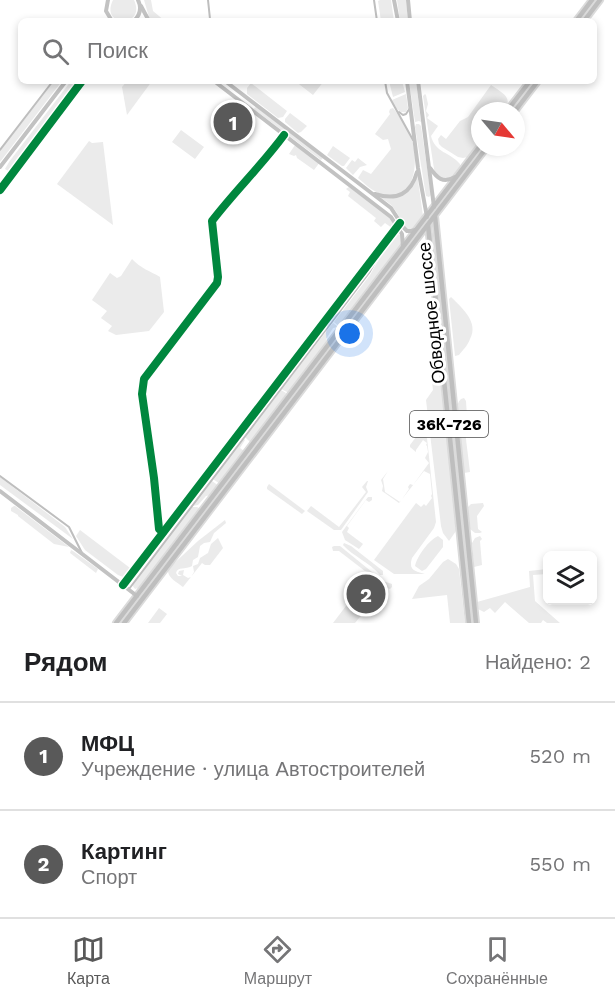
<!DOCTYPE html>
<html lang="ru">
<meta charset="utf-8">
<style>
body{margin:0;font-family:"Work Sans",sans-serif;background:#f6f6f6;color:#202124}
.controls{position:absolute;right:18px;bottom:18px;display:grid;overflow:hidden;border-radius:9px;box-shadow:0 3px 9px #0003}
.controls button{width:54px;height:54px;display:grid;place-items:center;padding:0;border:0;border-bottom:2px solid #e0e0e0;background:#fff;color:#202124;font:30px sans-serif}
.compass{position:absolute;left:471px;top:102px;width:54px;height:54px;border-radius:50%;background:#fff;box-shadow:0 3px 9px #0003;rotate:119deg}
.you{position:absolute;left:350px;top:334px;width:21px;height:21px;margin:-15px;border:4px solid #fff;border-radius:50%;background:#1a73e8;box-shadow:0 0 0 9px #1a73e833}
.badge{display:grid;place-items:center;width:39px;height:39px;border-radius:50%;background:#595959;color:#fff;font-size:20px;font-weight:700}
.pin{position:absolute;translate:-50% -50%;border:3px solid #fff;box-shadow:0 2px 6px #0006}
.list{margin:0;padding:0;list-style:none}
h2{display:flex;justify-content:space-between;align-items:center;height:78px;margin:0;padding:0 24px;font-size:26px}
h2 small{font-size:20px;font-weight:400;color:#757577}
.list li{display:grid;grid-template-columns:39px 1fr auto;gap:18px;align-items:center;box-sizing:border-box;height:108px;padding:0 24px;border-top:2px solid #e0e0e0}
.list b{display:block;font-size:22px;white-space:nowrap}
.list p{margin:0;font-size:20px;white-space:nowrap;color:#757577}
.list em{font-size:20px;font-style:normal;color:#757577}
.icon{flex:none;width:33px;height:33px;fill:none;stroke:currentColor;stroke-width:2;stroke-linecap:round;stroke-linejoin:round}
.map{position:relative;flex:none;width:615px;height:623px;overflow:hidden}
.search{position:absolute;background:#fff;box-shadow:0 3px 9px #0003;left:18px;right:18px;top:18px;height:66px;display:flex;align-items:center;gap:15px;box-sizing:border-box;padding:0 21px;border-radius:9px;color:#757577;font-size:22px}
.sheet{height:294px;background:#fff}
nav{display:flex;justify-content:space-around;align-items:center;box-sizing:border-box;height:84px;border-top:2px solid #e0e0e0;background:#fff;font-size:16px;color:#757577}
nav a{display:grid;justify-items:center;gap:3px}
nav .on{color:#595959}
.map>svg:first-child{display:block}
.green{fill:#ebebeb}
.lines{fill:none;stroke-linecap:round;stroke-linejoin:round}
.primary-casing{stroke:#dbdbdb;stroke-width:8}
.minor{stroke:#bebebe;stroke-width:2}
.secondary{stroke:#c2c2c2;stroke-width:4}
.primary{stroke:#bebebe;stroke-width:4.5}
.cycleway-casing{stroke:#fff;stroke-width:11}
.cycleway{stroke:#00873e;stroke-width:8}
.labels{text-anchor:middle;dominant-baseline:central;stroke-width:6;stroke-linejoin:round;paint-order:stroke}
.shield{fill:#fff;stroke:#4c4c4c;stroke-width:1.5}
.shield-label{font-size:16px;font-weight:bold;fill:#000}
.street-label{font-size:18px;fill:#000;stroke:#fff}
</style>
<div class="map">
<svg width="615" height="623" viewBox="0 0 615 623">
<rect width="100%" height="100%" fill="#fff"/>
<g class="green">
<path d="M113,0H134C147,28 99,28 113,0Z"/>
<path d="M144,0H151L153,11L165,21H152L149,17Z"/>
<path d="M380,0H391L394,21H381L378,1Z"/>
<path d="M397,0H406L408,21H400Z"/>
<path d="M54,81H62L0,162V151Z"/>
<path d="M71,81H80L10,172L5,169L9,162Z"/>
<path d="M127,81H152L127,115L122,87Z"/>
<path d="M295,81H324L313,95Z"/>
<path d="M389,81H402L405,92L393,97Z"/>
<path d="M409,81H416L421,122L419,121L415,122Z"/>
<path d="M251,83L287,111L283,117L278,118L247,94V88Z"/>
<path d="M491,85C502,93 514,97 504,111H480V141L468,157L463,158L458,157L442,147L439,144L438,139L441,135L446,139L460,121L468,117Z"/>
<path d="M406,94L408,108L406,112C398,114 395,106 392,100Z"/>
<path d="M425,94L426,95L428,104L426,111L429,115L427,118L438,126L431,136C435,153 450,152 460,164V167L453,177L443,179L435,173L434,169L423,96Z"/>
<path d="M256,107L323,158L321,160L255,110L254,108Z"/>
<path d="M393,108C399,115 409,131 412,140C419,163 415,205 381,194C372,191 365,184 358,178L363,170L371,174L391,149L388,139L383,140L375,134L390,114L389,112L390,109Z"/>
<path d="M290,113L307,126L301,132L298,133L285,122V119Z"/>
<path d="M416,124H419L421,126L431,195L429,197L426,196L415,127Z"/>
<path d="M181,130L204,147L195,159L172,142Z"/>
<path d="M89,141L92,143L103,142L113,225L57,184Z"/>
<path d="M295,145L320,162L314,170L297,158L296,155L294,156L289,154Z"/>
<path d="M333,146L350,158L344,166H342L327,155Z"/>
<path d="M358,158L367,165L360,167L353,175L346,168L352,160L355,162Z"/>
<path d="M417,173L423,216C409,245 405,224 395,210C392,204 385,201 380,197C399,202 413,192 417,173Z"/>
<path d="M349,187L391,218L394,223L392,228L385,223L381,227L374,221L376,218L348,196L350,192L346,189Z"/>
<path d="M395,234H397L401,235L402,245L340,327L334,322L370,275L388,243Z"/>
<path d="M376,254H377V256L332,319L330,317Z"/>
<path d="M132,259C140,268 150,271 160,277L164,312L149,331L116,335L108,331L112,326L101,318L107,311L92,300L110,273L117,278L121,276Z"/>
<path d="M451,297C462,308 479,322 470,339C468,345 463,350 459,355L455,356L449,299Z"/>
<path d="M329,318L331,320L281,386H278V384Z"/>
<path d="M333,323L338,327L333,328L326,339L327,340L326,345L289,393L281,389Z"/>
<path d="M437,381L442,384L456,531L449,541L443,533L441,526L426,400L433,390L432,382Z"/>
<path d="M281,390L286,393L284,400L255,438L250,442L245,437Z"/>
<path d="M272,392H274V394L210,477L208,476Z"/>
<path d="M464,398L466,401L467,416L464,418C456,416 455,404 461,399Z"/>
<path d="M465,431L470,472L464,473L460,441L461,437Z"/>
<path d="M419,433L425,434L427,438L436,522L434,528L412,558C408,571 416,571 425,574H394L374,560L416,503L421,507L424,504L426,506L432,498L431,496L432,494L430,474L424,471L399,503L382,491L383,486L381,480L388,471L383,479L385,492L400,502L409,489L408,487L410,484L413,485L429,463L425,458L428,452L427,446L426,445L427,443L423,440L416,450V452L410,447V445Z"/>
<path d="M244,439L245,440L240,448L244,451L242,456L220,484L213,479Z"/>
<path d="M0,477L65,527L73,539L0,485Z"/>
<path d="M212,481L219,486L212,495L206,496L198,505L192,506Z"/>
<path d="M367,481H368L366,487L368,492L341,530H334L307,511L311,506L339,527L366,492L362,487Z"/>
<path d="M269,484L305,511L302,514L267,489V487Z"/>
<path d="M194,494H196V496L133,579H131V577Z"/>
<path d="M368,497H372V500L369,502L366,500L347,526L349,528L347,532L363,544L359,549L345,540L342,532Z"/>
<path d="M483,503L484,506L477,516L478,529L482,532L480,533H475L470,529L467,508L471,504Z"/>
<path d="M14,506H15L69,547L54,544L18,516V515L11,511V508Z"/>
<path d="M191,507H197L199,508L197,514L141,587L135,589L132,585Z"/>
<path d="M225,520L226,523L214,533L210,542L204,543L200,546L198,557L193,560L192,566C185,570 178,566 176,573L178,576H182L178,574L179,571L184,570L183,575L188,578L191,577L194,572L193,566L198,564L200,558L208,553L211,544L218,538L223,548L210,565H205L202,563L183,587C177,582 167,578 168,569L198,541Z"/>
<path d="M80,530L130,568L123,577L118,575L85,550L76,536Z"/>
<path d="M438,536L443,540V547L426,569L422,571L415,566C417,556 429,540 438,536Z"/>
<path d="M480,536L482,539L480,541L482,565L474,567L472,543L475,538Z"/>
<path d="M344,543L351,546L383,571V575H380C369,562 354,557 343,545Z"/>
<path d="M334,546H340L383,581L392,584V587L390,589L387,588L339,551H333L332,547Z"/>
<path d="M71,550L73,551L98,569L96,573L70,553Z"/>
<path d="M448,559L456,564L459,569L465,623H450L447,595L412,599L419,586L429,579L443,562Z"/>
<path d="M547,569V574L533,575L535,601L560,623H547L543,620L541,623H529L505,602L495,613L490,608L484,612L478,609L477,602L530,587L529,571Z"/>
<path d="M368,577L382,588L365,610L351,600Z"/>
<path d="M349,602L363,613L355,623H333Z"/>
<path d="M159,608L167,614L160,623H148Z"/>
</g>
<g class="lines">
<g class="primary-casing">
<g id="primary">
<path d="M576,21L592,0"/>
<path d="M584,21L600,0"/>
<path d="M507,111L530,81"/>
<path d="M515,111L538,81"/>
<path d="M435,216L476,623"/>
<path d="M428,225L469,623"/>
<path d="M116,623L480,146"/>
<path d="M124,623L487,147"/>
</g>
</g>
<g class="minor">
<path d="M374,0L377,21"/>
<path d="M205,21L210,19L208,0"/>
<path d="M385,81L387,93L413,140"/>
<path d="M399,112L403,115L406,114L410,108"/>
<path d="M0,150L53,81"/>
<path d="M0,190L82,81"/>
<path d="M0,476L69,527L82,553"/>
<path d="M163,532L159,529L154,478L142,394L144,379L217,283L218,277L212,221C235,191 262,165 284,135"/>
<path d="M123,585L396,227"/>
<path d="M129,589L369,273L380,254L381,248"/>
</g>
<g class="secondary">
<path d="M108,0L106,11L112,21"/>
<path d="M394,0L398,21"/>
<path d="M408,0L410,21"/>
<path d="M141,6L149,21"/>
<path d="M134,21C140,15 142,8 138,0"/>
<path d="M214,81L391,217L402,234L403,247"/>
<path d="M225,81L391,208L404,228L407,231H411L415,230"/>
<path d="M407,81L418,168L427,217"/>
<path d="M418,81L434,207"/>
<path d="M0,167L66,81"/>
<path d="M430,168C437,178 443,184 455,177"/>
<path d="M375,194C397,201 411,194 417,172"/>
<path d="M0,491L137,596"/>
</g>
<use href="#primary" class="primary"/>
<g class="cycleway-casing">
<g id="cycleway">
<path d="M0,190L82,81"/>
<path d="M163,532L159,529L154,478L142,394L144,379L217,283L218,277L212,221C235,191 262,165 284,135"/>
<path d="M123,585L400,223"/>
</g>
</g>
<use href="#cycleway" class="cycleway"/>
</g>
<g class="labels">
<rect class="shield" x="410" y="411" width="78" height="26" rx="4.5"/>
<g class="shield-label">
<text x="449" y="424">36К-726</text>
</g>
<g class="street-label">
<text transform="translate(431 313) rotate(-96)">Обводное шоссе</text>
</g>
</g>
</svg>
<div class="controls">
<button><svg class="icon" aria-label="layers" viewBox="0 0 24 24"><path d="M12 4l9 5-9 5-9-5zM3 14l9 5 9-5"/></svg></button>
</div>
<svg class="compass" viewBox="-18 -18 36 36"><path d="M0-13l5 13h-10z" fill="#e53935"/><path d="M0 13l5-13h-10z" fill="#757577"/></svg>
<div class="you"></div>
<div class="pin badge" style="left:233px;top:122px">1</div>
<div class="pin badge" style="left:366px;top:594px">2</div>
<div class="search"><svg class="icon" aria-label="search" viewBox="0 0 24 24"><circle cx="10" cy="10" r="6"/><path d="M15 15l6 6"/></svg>Поиск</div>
</div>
<section class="sheet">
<h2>Рядом<small>Найдено: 2</small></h2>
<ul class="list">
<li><span class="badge">1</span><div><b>МФЦ</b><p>Учреждение · улица Автостроителей</p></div><em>520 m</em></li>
<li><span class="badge">2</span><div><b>Картинг</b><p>Спорт</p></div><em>550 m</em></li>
</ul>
</section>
<nav>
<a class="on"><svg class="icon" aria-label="map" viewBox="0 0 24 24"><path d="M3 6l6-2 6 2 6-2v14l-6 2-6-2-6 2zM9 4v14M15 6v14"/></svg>Карта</a>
<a><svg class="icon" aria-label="directions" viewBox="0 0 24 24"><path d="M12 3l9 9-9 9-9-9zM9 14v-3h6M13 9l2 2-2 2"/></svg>Маршрут</a>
<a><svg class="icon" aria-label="saved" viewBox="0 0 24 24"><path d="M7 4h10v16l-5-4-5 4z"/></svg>Сохранённые</a>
</nav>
